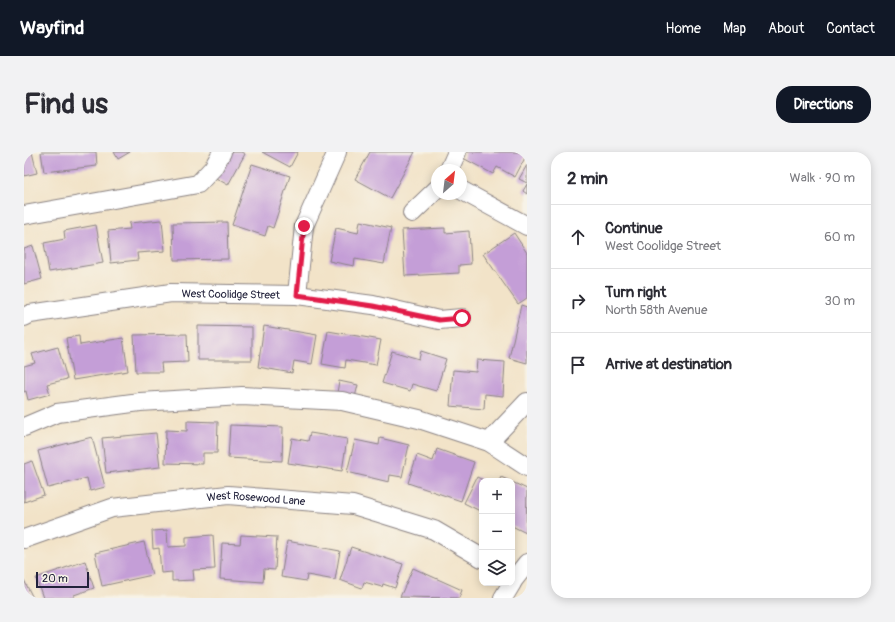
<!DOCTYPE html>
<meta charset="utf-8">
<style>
body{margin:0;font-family:Pangolin,sans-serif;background:#f2f2f3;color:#2b2b33}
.controls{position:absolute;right:12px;bottom:12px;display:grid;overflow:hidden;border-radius:8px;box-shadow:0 2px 10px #0003}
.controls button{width:36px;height:36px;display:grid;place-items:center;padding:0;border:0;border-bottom:1px solid #e1e1e2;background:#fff;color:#2b2b33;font:20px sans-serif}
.compass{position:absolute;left:407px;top:12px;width:36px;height:36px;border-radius:50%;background:#fff;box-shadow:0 2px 10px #0003;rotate:28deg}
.scale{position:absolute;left:12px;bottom:10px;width:53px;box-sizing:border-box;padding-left:4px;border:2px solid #22223b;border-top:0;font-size:11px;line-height:14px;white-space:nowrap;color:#22223b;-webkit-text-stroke:3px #f7f3e8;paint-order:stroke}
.stop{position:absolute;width:12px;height:12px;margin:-9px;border:3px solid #e11d48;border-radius:50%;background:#fff}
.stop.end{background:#e11d48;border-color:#fff;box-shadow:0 1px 4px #0008}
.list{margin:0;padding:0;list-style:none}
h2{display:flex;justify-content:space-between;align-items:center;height:52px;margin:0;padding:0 16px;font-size:17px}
h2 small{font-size:13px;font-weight:400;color:#7c7c81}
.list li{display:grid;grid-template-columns:26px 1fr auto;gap:12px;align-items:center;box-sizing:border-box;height:64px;padding:0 16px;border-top:1px solid #e1e1e2}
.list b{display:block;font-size:15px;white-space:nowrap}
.list p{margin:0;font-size:13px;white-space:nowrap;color:#7c7c81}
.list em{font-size:13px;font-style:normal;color:#7c7c81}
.icon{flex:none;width:22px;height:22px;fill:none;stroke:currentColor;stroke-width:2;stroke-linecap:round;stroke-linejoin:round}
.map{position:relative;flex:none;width:503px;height:446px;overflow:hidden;border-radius:16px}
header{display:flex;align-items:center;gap:24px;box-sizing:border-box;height:56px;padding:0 20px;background:#111827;color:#fff}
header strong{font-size:19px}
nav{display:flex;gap:22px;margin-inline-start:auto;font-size:14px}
.intro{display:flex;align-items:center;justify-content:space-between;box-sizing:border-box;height:96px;padding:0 24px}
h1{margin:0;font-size:28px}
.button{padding:10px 18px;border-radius:16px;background:#111827;color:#fff;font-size:14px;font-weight:700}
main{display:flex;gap:24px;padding:0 24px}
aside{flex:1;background:#fff;border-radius:16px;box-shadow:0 2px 10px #0003}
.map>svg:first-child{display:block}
.building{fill:#c49ed7}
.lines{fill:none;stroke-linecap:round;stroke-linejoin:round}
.minor-casing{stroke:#8a8282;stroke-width:20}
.minor{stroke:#fff;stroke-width:18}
.route{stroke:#e11d48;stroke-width:5}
.labels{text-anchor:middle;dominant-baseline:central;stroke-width:3;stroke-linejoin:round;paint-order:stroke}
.street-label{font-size:11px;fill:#22223b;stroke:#f7f3e8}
</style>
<header>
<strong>Wayfind</strong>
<nav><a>Home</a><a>Map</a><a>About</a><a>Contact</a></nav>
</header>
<div class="intro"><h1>Find us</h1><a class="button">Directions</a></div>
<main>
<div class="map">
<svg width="503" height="446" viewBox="0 0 503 446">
<rect width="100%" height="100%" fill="#f7f3e8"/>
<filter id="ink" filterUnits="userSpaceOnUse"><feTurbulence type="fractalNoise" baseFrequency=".025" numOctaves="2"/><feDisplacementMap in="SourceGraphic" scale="8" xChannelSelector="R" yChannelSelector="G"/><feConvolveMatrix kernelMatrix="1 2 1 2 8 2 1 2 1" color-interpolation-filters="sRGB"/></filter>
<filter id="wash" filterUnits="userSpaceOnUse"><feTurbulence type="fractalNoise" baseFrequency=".012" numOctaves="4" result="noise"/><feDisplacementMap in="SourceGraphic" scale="16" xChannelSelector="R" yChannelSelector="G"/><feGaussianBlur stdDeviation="0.9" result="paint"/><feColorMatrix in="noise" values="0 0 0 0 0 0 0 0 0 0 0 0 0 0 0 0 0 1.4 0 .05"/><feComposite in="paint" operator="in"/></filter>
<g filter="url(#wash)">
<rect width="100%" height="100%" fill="#f2e3c8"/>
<g id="blocks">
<g class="building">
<path d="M0,0H8L13,21L0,24Z"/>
<path d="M17,0H72L73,14L20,20Z"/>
<path d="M90,0H106L94,7Z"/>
<path d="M204,0H217L221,2L204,33L190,25Z"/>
<path d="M238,0H274L266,15Z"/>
<path d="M346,0H391L366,46L331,27Z"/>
<path d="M442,0H503V2L491,25L473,15L469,22L439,6Z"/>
<path d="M228,12L266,24L249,76L244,74L241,84L208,73Z"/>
<path d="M503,13V31L495,27Z"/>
<path d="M503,32V42L499,39Z"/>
<path d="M138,68L141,99L113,101L114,108L87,111L84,79L106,77L105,71Z"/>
<path d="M336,69L367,76L360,112L331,107L330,114L305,109L312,76L334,81Z"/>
<path d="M203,70L204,107L150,108L149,71Z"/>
<path d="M72,73L79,111L25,120L20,91L41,87L40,79Z"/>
<path d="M421,76V81L445,79L447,112L435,113V121L381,124L378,78Z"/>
<path d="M490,81L503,101V146L494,152L459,102Z"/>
<path d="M9,94L18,127L0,132V97Z"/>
<path d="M497,153L503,155V211L485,206Z"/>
<path d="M174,174L228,175V208H174Z"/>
<path d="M240,174L293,183L288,212L270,209L268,221L234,215Z"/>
<path d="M304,179L357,188L352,213L322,208L321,216L298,212Z"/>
<path d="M163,182L164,210L137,211L138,220H112L110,183Z"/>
<path d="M55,184L56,193L99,186L104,219L49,228L42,186Z"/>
<path d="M34,195L43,227L23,232L26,242L4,248L2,239L0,240V214L11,211L8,202Z"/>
<path d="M368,199L395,207L397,199L422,207L412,239L388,232L386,239L358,231Z"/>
<path d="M453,208L481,210L479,244L461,242L460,257L426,254L429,218L452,220Z"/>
<path d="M315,229L334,233L331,245L313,241Z"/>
<path d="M163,269L194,270L193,301H179V312L141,311L142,278L163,279Z"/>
<path d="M206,273L259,275L258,309L204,306Z"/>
<path d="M132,281L136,315L82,321L78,286Z"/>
<path d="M286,281L323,287L318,319L264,311L268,286L284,289Z"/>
<path d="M68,285L81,335L66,339L63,326L24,336L14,299Z"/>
<path d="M356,286L385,293L378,325L366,323L365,330L323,320L331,288L355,293Z"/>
<path d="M413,297L450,310L437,349L384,331L393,303L409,309Z"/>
<path d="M8,309L20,343L0,350V312Z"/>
<path d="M453,325L461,329H458V360L440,351Z"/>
<path d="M477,325L486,329H475Z"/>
<path d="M488,330L503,337L502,381L488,374Z"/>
<path d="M143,378L144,395L162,394V385L189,383L191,417L169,418L170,428L148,429V420L137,421L135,396L129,397L128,379Z"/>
<path d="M217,383L253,385L251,418L240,417L239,430L196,427L198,391L216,392Z"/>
<path d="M263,389L316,399L311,428L283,423L282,429L257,425Z"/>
<path d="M120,390L128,423L78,434L71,401Z"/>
<path d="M327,395L379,412L371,436L359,432L358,435L340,430L338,436L316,428Z"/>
<path d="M61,409L70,436L50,443V446H19L12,426Z"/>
<path d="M389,416L438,438L435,446L376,445Z"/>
<path d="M0,428L9,446H0Z"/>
</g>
</g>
</g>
<g filter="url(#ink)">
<use href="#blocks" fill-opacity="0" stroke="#8a8282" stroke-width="1"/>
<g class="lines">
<g class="minor-casing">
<g id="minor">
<path d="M425,18L433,0"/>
<path d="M437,38L503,74"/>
<path d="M388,61L413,37"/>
<path d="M0,63L174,32L189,16L198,0"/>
<path d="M273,143L280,74L313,0"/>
<path id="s1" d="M0,165L6,162L147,141L273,143L349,153L415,168L438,166"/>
<path d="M0,275L33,261L116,250L218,244L318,249L395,267L465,290L503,315"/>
<path d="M465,290L503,250"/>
<path id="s2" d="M0,387L88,356L204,343L329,353L410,378L458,406"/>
<path d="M488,430L503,411"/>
<path d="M479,446L488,431"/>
</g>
</g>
<use href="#minor" class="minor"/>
</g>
</g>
<g class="lines" filter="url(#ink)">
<path class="route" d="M280,74L273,143L349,154L415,168L438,166"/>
</g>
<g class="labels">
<g class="street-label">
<text stroke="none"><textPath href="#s1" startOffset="209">West Coolidge Street</textPath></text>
<text stroke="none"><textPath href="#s2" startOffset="238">West Rosewood Lane</textPath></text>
</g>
</g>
</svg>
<div class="controls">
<button>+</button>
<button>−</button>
<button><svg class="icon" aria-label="layers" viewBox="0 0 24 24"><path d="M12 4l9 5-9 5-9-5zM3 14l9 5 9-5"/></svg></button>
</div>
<svg class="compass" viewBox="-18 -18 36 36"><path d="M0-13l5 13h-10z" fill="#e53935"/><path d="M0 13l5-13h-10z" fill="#7c7c81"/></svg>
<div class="scale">20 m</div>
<div class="stop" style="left:438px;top:166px"></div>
<div class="stop end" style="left:280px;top:74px"></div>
</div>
<aside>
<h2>2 min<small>Walk · 90 m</small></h2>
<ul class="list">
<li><svg class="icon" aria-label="ahead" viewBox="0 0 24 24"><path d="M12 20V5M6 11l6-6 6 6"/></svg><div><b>Continue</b><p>West Coolidge Street</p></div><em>60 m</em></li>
<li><svg class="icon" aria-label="right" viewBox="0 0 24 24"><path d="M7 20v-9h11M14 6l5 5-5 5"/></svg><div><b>Turn right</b><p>North 58th Avenue</p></div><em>30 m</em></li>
<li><svg class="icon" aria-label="arrive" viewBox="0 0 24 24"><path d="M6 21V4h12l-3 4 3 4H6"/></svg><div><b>Arrive at destination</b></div></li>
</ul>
</aside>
</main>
